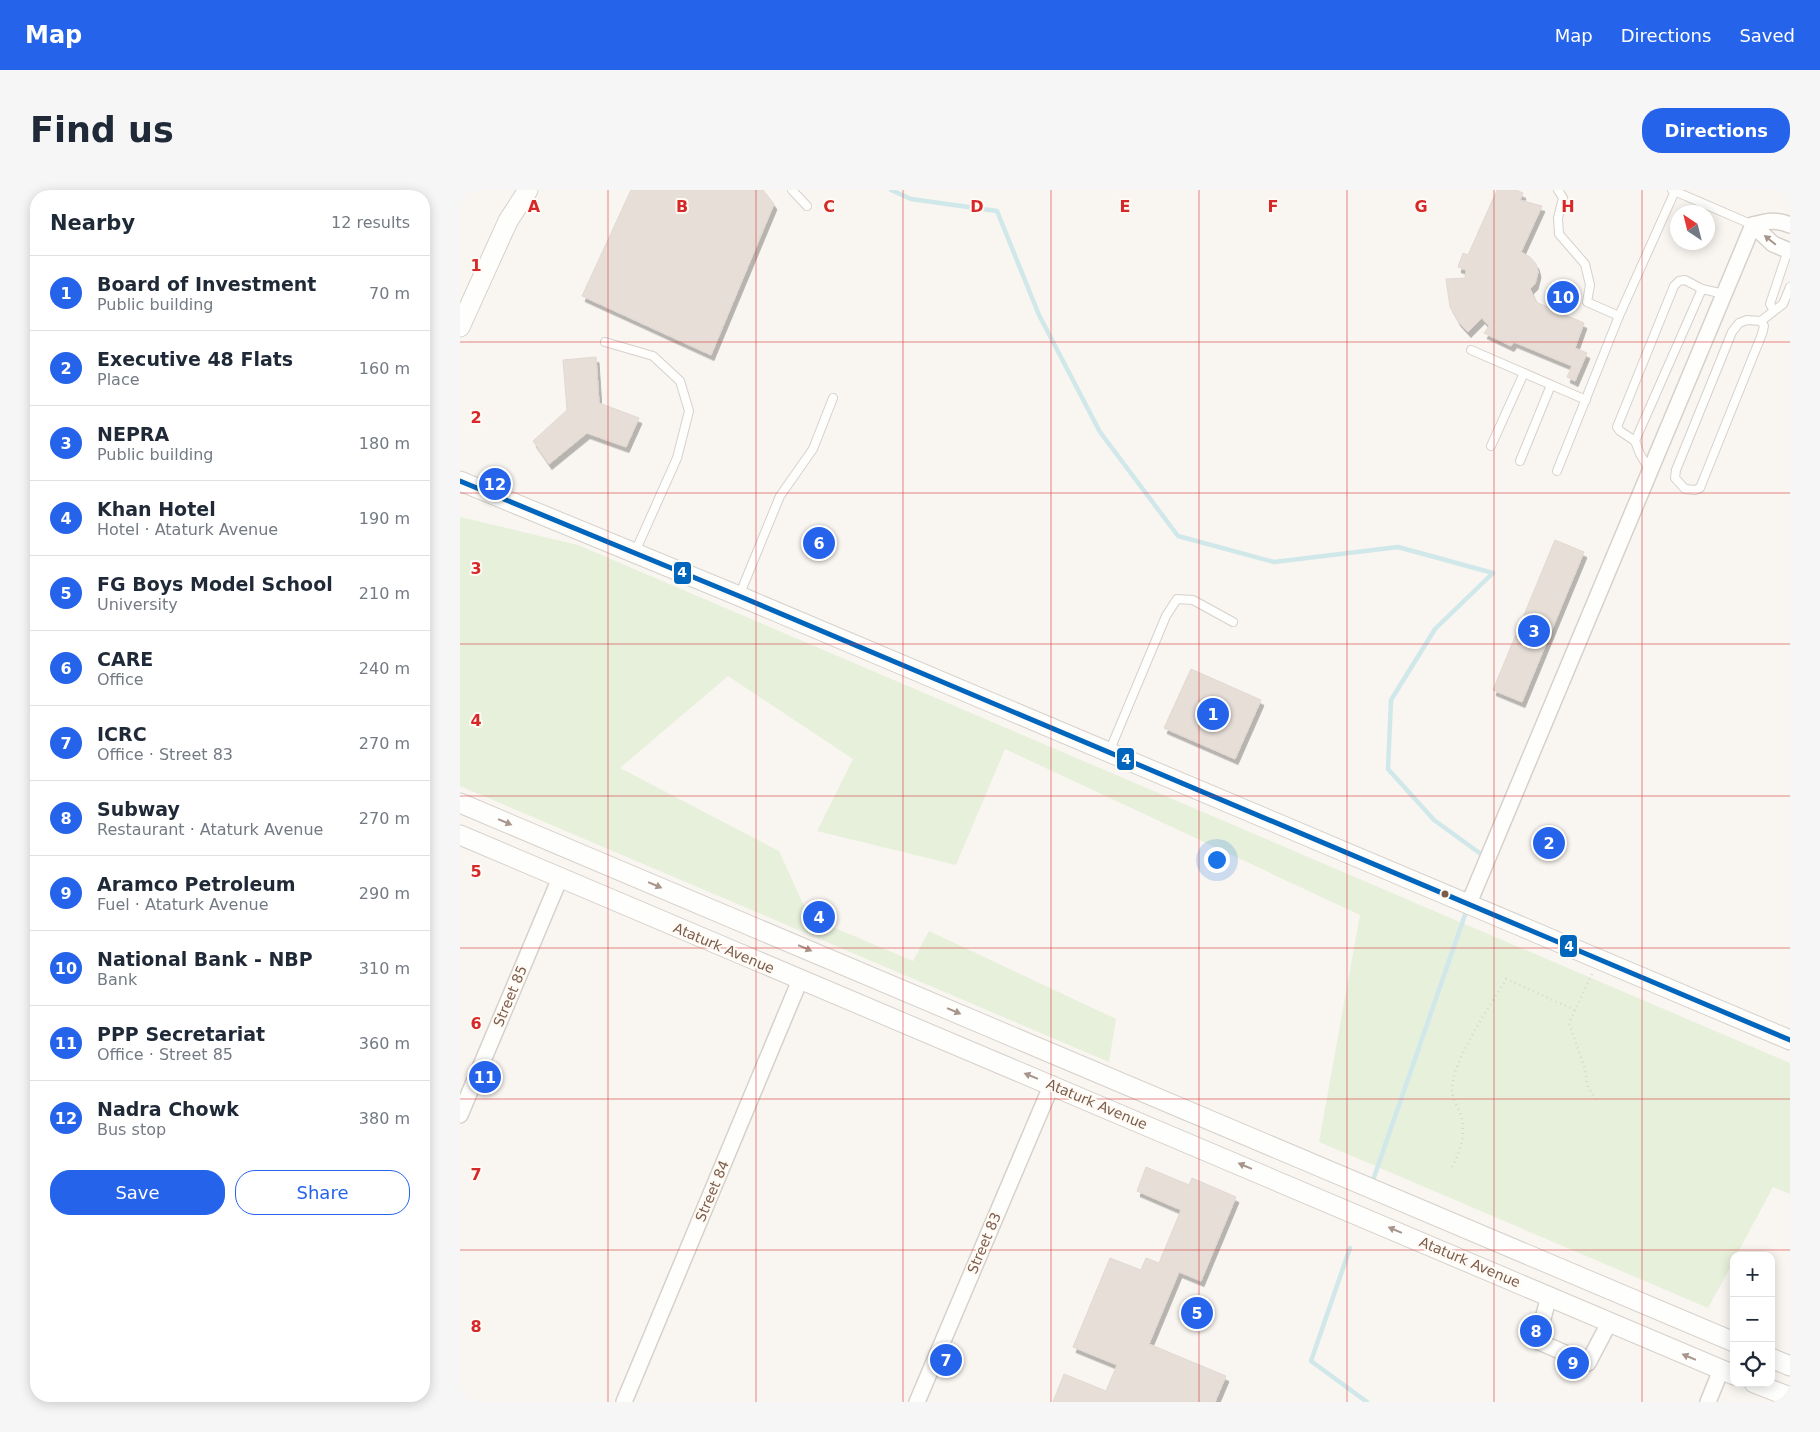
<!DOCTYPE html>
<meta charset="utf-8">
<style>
body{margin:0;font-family:"DejaVu Sans",sans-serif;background:#f6f6f7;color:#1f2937}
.controls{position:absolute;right:15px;bottom:15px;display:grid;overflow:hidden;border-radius:10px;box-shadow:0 2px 12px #0003}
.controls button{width:45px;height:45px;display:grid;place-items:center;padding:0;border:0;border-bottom:1px solid #e0e1e3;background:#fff;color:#1f2937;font:25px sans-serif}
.compass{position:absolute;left:1210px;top:15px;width:45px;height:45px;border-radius:50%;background:#fff;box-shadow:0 2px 12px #0003;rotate:325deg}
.you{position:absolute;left:756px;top:669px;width:18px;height:18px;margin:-12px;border:4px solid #fff;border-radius:50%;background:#1a73e8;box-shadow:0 0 0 8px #1a73e833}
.badge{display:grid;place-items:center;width:32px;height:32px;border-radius:50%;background:#2563eb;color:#fff;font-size:16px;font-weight:700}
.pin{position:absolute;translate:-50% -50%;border:2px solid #fff;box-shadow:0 1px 5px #0006}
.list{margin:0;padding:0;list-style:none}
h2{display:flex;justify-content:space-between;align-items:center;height:65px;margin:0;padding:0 20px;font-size:21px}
h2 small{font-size:16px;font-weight:400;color:#747a83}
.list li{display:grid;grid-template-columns:32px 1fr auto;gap:15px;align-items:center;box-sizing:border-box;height:75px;padding:0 20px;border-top:1px solid #e0e1e3}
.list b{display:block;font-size:19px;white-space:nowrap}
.list p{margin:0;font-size:16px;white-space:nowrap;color:#747a83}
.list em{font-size:16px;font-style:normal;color:#747a83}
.actions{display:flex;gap:10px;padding:15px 20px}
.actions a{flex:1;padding:11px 0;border:1px solid #2563eb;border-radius:20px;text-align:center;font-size:18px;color:#2563eb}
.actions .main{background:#2563eb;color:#fff}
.icon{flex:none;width:28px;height:28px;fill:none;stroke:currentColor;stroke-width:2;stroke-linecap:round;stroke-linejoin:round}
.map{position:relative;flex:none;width:1330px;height:1212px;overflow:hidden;border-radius:20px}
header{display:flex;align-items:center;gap:30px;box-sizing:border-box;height:70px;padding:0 25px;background:#2563eb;color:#fff}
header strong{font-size:24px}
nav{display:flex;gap:28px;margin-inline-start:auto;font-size:18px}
.intro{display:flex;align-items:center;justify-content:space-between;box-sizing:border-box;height:120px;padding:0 30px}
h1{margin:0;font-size:35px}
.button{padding:12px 22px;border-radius:20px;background:#2563eb;color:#fff;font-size:18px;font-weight:700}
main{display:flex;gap:30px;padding:0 30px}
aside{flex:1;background:#fff;border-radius:20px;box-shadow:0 2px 12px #0003}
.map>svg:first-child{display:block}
.green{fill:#e7f0db}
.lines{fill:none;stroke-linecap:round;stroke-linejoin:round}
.stream{stroke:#d0e8ea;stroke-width:4.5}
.building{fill:#e6ded7;stroke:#e2d8d2;filter:url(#shadow)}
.service-casing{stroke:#d7d1cb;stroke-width:10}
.minor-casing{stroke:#d7d1cb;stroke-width:18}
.tertiary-casing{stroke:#d7d1cb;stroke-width:21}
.path{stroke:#dcd5d0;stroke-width:2.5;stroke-dasharray:1 4;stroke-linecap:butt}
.service{stroke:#fefefd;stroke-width:8}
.minor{stroke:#fefefd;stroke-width:15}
.tertiary{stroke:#fefefd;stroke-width:19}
.bus-1-casing{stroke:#fffaf3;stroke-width:9}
.bus-1{stroke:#0065bd;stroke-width:5}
.oneway{fill:#a8958b}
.grid{fill:none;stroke:#d62828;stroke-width:1;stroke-opacity:0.55}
.bus-dot{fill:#7a5c4d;stroke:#fffaf3;stroke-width:2}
.labels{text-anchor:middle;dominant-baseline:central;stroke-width:4;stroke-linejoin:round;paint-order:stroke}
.street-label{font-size:14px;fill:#7a5c4d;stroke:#fffaf3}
.grid-label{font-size:16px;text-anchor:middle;font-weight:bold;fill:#d62828;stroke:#fffaf3;stroke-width:4;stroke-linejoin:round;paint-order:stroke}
.line-badge{stroke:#fffaf3;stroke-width:2}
.badge-label{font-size:14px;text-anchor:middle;font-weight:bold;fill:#fff}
</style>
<header>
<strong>Map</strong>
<nav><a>Map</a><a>Directions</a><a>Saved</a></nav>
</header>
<div class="intro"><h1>Find us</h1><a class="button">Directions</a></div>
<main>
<aside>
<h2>Nearby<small>12 results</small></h2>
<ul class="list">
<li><span class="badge">1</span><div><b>Board of Investment</b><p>Public building</p></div><em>70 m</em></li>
<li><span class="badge">2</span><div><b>Executive 48 Flats</b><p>Place</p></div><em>160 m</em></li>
<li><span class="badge">3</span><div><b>NEPRA</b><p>Public building</p></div><em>180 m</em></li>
<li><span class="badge">4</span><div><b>Khan Hotel</b><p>Hotel · Ataturk Avenue</p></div><em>190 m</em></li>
<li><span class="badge">5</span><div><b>FG Boys Model School</b><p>University</p></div><em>210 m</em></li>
<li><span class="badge">6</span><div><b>CARE</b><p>Office</p></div><em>240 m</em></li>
<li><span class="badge">7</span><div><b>ICRC</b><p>Office · Street 83</p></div><em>270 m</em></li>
<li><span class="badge">8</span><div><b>Subway</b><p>Restaurant · Ataturk Avenue</p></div><em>270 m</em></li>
<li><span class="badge">9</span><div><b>Aramco Petroleum</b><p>Fuel · Ataturk Avenue</p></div><em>290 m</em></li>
<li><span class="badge">10</span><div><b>National Bank - NBP</b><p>Bank</p></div><em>310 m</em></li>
<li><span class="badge">11</span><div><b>PPP Secretariat</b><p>Office · Street 85</p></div><em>360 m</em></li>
<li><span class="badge">12</span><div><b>Nadra Chowk</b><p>Bus stop</p></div><em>380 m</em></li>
</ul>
<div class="actions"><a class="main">Save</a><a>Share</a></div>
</aside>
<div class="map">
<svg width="1330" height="1212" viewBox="0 0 1330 1212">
<defs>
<filter id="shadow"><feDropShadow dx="3" dy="5.5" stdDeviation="0" flood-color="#0004"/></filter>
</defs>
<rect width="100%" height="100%" fill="#f9f5f0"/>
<path class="green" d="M0,327L118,355L1330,873V1004L1313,997L1276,1066H1274V1071L1248,1118L859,952L900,725L545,559L496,675L357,641L393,569L268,486L160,578L319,661L349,727L453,771L469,741L656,829L649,872L0,596Z"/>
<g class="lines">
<g class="stream">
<path d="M431,0L451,9L537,21L579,125L640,242L718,346L814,372L938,357L1033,383L975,439L931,510L928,579L974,630L1025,667"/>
<path d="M912,993L1007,719"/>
<path d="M890,1058L851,1171L907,1212"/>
</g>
</g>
<g class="building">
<path d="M171,0H303L314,14L251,165L122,106Z"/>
<path d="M1037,0H1056L1063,3L1060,10L1082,16L1061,62L1070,67L1076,74L1078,82L1075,94L1070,99L1076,112L1124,133L1115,158L1127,163L1115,191L1107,187L1112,176L1054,152L1051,156L1024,143L1029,136L1022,128L1008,142L998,131L990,117L986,89L1005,88L1006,80L998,77L1003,63L1008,65Z"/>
<path d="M136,167L139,213L179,228L166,257L127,243L89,274L73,251L107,220L103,170Z"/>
<path d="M1095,350L1124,362L1062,512L1033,500Z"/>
<path d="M731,479L801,510L775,569L704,538Z"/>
<path d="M686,977L729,995L732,988L776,1007L741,1091L719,1082L689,1154L766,1186L755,1212H593L604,1184L646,1201L657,1175L613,1157L650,1068L681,1080L686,1068L699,1073L721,1020L677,1001Z"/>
</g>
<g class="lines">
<g class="service-casing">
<g id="service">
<path d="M332,0L347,16"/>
<path d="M1098,0L1103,8L1098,28L1099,44L1125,74L1130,95L1127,112L1159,126"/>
<path d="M1212,0L1293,35"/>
<path d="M1314,121L1310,114L1328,60"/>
<path d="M1287,130L1301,131L1304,136L1302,144L1240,298L1235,300L1225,299L1215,288L1216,280L1272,142L1279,133Z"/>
<path d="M1301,131L1323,114L1330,97"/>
<path d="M145,152L193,166L220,191L229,221L217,268L175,362"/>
<path d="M1011,160L1126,210"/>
<path d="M1175,251L1242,99"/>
<path d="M1031,256L1064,183"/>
<path d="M1060,271L1091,195"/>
<path d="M1097,281L1159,126L1215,1"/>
<path d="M1190,281L1180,264L1175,251L1160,241L1157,237L1214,96L1219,91L1225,90L1242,99L1264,104"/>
<path d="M279,406L320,306L353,259L373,208"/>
<path d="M649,562L706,426L717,409L733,410L773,432"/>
</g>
</g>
<g class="minor-casing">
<g id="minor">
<path d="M1293,35L1313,54L1330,61"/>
<path d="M1293,35C1307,31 1316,29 1330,35"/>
<path d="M1009,713L1293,35"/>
<path d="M0,925L100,688"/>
<path d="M1089,1106L1077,1151L1128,1173L1149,1133"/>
<path d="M164,1212L340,790"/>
<path d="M457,1212L592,894"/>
<path d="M1248,1212L1261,1180"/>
</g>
</g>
<g class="tertiary-casing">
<g id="tertiary">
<path d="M0,137L48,31L68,0"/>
<path d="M0,291L279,406L1330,850"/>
<path d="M0,613L1274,1152"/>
<path d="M0,645L1274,1185"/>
<path d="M1311,1168L1330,1176"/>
<path d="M1294,1193L1330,1207"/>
</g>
</g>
<g class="path">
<path d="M1132,784L1109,833L1125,879L1127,895L1137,912"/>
<path d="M992,977C1001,960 1006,945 1001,925C998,917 992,909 992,900C991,872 1031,815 1046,789L1115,820"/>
</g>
<use href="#service" class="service"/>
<use href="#minor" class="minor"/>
<use href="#tertiary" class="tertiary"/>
<g class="bus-1-casing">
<path id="bus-1" d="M0,291L279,406L1330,850"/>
</g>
<use href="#bus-1" class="bus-1"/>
</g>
<defs><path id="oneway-solid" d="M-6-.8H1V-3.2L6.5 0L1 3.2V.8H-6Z" transform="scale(1.25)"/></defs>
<g class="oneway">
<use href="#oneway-solid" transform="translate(1310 50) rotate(-141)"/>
<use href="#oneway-solid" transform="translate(45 632) rotate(23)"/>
<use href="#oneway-solid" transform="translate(195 695) rotate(23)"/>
<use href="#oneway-solid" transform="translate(345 758) rotate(23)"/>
<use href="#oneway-solid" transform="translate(494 821) rotate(23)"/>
<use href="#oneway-solid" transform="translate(571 886) rotate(-158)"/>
<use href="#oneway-solid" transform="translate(785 976) rotate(-157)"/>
<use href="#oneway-solid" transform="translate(935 1040) rotate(-157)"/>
<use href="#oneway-solid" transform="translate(1229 1167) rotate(-157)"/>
</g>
<path class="grid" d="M148,0V1212M296,0V1212M443,0V1212M591,0V1212M739,0V1212M887,0V1212M1034,0V1212M1182,0V1212M0,152H1330M0,303H1330M0,454H1330M0,606H1330M0,758H1330M0,909H1330M0,1060H1330"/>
<circle class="bus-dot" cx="985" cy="704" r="4.5"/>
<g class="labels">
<g class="street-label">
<text transform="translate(264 758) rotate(23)">Ataturk Avenue</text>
<text transform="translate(50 806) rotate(-67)">Street 85</text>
<text transform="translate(637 914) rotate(23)">Ataturk Avenue</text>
<text transform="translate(252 1001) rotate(-67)">Street 84</text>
<text transform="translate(524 1053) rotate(-67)">Street 83</text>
<text transform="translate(1010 1072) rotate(23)">Ataturk Avenue</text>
</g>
</g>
<g class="grid-label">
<text x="74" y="22">A</text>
<text x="222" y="22">B</text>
<text x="369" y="22">C</text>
<text x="517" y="22">D</text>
<text x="665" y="22">E</text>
<text x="813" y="22">F</text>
<text x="961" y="22">G</text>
<text x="1108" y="22">H</text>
<text x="16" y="81">1</text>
<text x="16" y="233">2</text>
<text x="16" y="384">3</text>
<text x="16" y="536">4</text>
<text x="16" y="687">5</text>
<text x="16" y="839">6</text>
<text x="16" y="990">7</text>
<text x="16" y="1142">8</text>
</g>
<g class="line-badge">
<rect x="213" y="371" width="19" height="24" rx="5" fill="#0065bd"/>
<rect x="656" y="557" width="19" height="24" rx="5" fill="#0065bd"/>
<rect x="1099" y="744" width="19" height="24" rx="5" fill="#0065bd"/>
</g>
<g class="badge-label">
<text x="222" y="387">4</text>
<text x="666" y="574">4</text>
<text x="1109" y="761">4</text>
</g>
</svg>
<div class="controls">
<button>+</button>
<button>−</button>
<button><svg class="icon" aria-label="locate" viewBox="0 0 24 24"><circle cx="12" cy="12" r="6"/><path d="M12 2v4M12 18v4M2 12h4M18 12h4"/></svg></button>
</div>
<svg class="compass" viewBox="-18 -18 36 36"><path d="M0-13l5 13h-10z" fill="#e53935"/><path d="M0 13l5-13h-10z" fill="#747a83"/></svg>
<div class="you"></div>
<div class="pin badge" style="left:753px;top:524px">1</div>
<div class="pin badge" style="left:1089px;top:653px">2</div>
<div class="pin badge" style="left:1074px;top:441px">3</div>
<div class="pin badge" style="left:359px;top:727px">4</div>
<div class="pin badge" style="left:737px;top:1123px">5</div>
<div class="pin badge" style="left:359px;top:353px">6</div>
<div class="pin badge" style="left:486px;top:1170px">7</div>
<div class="pin badge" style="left:1076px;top:1141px">8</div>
<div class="pin badge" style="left:1113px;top:1173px">9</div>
<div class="pin badge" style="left:1103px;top:107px">10</div>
<div class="pin badge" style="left:25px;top:887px">11</div>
<div class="pin badge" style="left:35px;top:294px">12</div>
</div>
</main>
